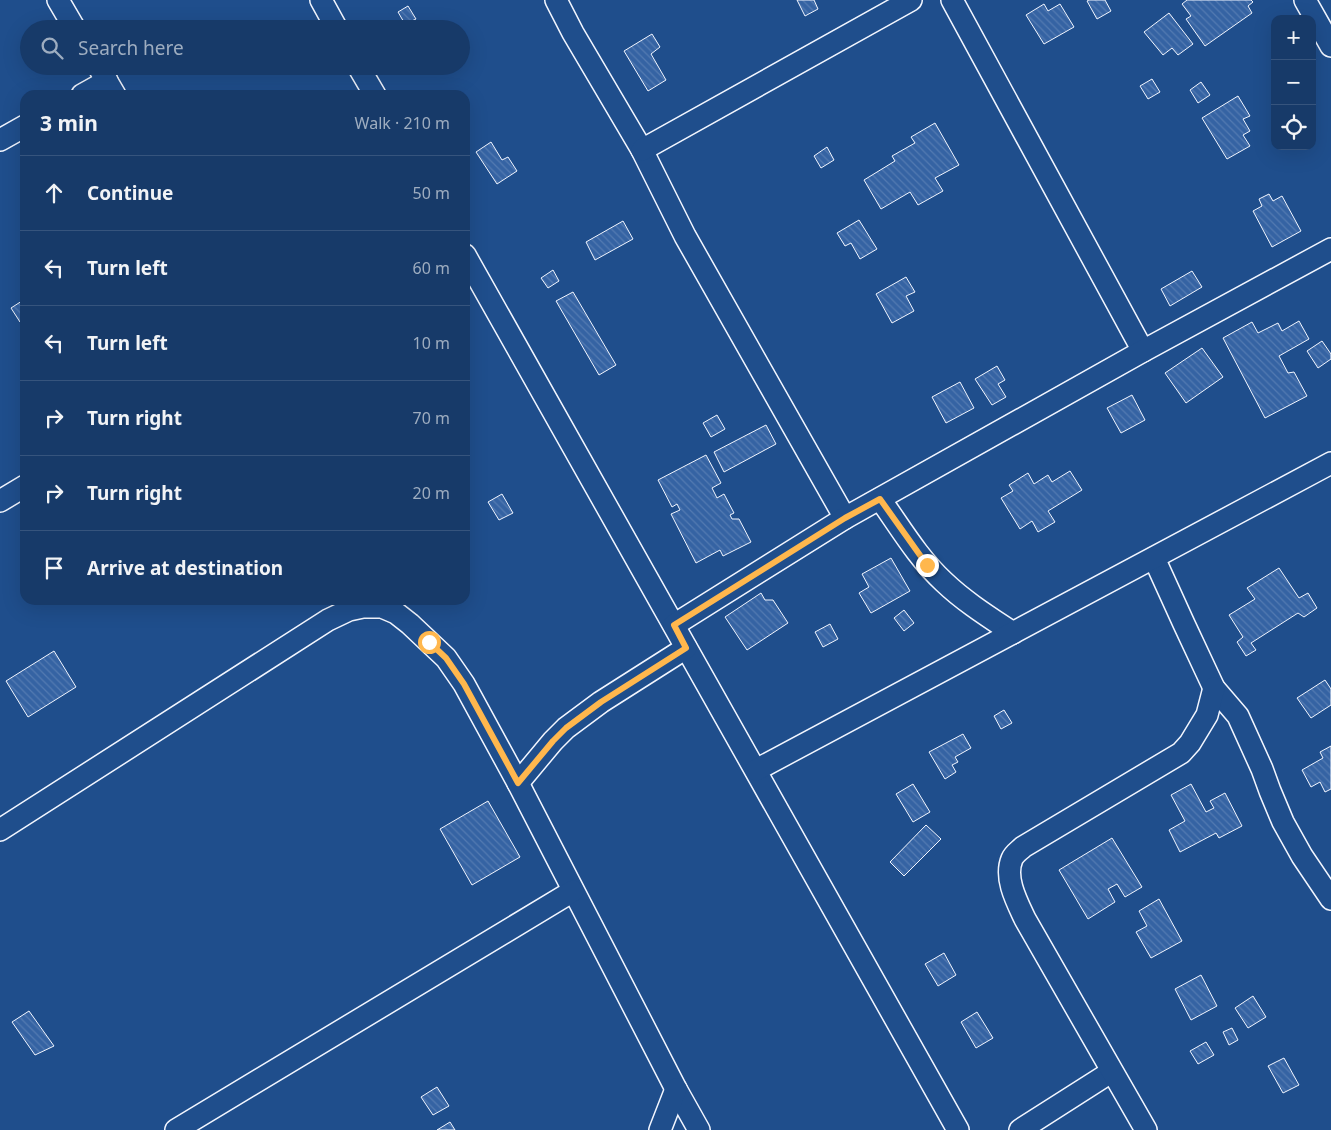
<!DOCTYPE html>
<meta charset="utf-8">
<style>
body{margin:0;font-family:"Noto Sans",sans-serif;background:#244571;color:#f1f3f6}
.controls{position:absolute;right:15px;top:15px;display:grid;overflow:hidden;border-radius:10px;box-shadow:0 5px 20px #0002}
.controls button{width:45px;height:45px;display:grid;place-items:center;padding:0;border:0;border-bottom:1px solid #36547d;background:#173a69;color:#f1f3f6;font:25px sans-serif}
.stop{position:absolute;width:15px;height:15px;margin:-11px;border:4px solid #ffb74d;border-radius:50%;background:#fff}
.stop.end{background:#ffb74d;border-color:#fff;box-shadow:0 1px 5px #0008}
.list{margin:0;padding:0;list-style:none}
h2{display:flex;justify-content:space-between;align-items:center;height:65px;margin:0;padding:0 20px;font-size:21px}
h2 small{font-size:16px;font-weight:400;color:#9eadc0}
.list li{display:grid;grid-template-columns:32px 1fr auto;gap:15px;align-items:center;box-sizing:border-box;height:75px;padding:0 20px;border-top:1px solid #36547d}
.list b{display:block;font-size:19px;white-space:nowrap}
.list em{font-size:16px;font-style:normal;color:#9eadc0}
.icon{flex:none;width:28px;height:28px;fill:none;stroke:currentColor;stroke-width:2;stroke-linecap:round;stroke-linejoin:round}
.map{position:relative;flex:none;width:1331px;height:1130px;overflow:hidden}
.search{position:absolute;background:#173a69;box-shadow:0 5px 20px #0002;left:20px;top:20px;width:450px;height:55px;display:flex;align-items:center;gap:12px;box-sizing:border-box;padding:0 18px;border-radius:28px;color:#9eadc0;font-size:19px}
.panel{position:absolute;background:#173a69;box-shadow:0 5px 20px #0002;left:20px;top:90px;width:450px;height:515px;border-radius:15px}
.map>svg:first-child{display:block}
.building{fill:url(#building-back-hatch);stroke:#f2f6ff}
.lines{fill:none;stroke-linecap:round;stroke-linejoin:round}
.minor-casing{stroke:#f2f6ff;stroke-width:24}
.minor{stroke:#1f4e8c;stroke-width:21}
.route{stroke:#ffb74d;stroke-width:6}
</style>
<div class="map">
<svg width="1331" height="1130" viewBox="0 0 1331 1130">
<defs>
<pattern id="building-back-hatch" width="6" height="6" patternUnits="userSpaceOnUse" patternTransform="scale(1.25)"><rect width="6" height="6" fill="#3563a3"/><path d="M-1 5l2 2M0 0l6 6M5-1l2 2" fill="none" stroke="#537ab1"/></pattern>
</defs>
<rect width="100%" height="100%" fill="#1f4e8c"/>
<g class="building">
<path d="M797,0H814L818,9L805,16Z"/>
<path d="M1089,0H1105L1111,11L1097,19L1087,1Z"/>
<path d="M1187,0H1251L1253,2L1248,6L1252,13L1205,46L1186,19L1191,16L1182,4Z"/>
<path d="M1044,4L1048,11L1060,4L1074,27L1044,44L1026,15Z"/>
<path d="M408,6L416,19L405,24L398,12Z"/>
<path d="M1169,13L1193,44L1178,55L1172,48L1163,55L1144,32Z"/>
<path d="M652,34L660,47L651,54L666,80L648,91L624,51Z"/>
<path d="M1152,79L1160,92L1148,99L1140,86Z"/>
<path d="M1201,82L1210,95L1198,103L1190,90Z"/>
<path d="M1238,96L1250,116L1243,119L1250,131L1243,135L1250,146L1227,159L1202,118Z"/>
<path d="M935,123L959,165L935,178L943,191L918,205L910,192L881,209L864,180L895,161L892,156L915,143L911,137Z"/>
<path d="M491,142L502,160L508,157L517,171L497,184L476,152Z"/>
<path d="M827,147L834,160L821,168L814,156Z"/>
<path d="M1269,194L1273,201L1282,196L1301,231L1272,247L1253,211L1262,206L1259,199Z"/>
<path d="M859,220L877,249L860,259L851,243L845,246L837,233Z"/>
<path d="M623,221L633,239L595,260L586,242Z"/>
<path d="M553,270L559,281L548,288L541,278Z"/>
<path d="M1192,271L1202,287L1170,306L1161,289Z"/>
<path d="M906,277L915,292L906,296L914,311L892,323L876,294Z"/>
<path d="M573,292L616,365L599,375L556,301Z"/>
<path d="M25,299V319L20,322L11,308Z"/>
<path d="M1299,321L1309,339L1279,356L1288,373L1294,372L1307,396L1265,418L1223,338L1252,322L1258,333L1278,323L1282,331Z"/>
<path d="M1322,341L1331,354V359L1318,368L1307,351Z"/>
<path d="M1202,348L1223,377L1186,403L1165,373Z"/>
<path d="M997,366L1005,380L998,384L1006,397L992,405L975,379Z"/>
<path d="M960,382L974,408L946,423L932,397Z"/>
<path d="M1132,395L1145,420L1121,433L1107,408Z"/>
<path d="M717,415L725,429L711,437L703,423Z"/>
<path d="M766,425L776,444L724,472L714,452Z"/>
<path d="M706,455L721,483L712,488L717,498L724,494L734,513L730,515L732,519H739L751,542L723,556L720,550L696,563L671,514L680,510L677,504L672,507L658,480Z"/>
<path d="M1070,471L1082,490L1048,511L1055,522L1038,532L1032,521L1020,529L1001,498L1013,491L1009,485L1028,473L1034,484L1048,475L1052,482Z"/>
<path d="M502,494L513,513L499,520L488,502Z"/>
<path d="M891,558L910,591L871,613L859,593L869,587L862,574Z"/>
<path d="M1279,568L1299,598L1308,593L1317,608L1304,617L1298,613L1251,643L1256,650L1246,656L1237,642L1243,637L1229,615L1255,599L1247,588Z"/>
<path d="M761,593L765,600H773L788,623L747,650L725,617Z"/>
<path d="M904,610L914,623L904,631L894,618Z"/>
<path d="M830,624L838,639L823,647L815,632Z"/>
<path d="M54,651L76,687L28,717L6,681Z"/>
<path d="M1325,680L1331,689V705L1311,718L1297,698Z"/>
<path d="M1004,710L1012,723L1001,729L994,716Z"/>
<path d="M963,734L971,748L955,757L958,762L952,765L956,772L945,779L929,752Z"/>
<path d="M1331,746V789L1325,792L1320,782L1311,787L1302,770L1323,758L1320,752Z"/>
<path d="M913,784L930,812L913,822L896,794Z"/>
<path d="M1191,784L1206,812L1214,808L1210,801L1225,793L1242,826L1219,838L1216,833L1180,852L1169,830L1185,821L1171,795Z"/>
<path d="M488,801L520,857L472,885L440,829Z"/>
<path d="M926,825L941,839L904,876L890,862Z"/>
<path d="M1112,838L1142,887L1125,897L1117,884L1108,889L1115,902L1088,919L1059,870Z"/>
<path d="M1159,899L1182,941L1151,958L1136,932L1147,926L1139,911Z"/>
<path d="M944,953L956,975L938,986L925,964Z"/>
<path d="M1201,975L1217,1006L1191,1020L1175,989Z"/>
<path d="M1253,996L1266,1017L1248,1028L1235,1008Z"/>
<path d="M29,1011L54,1046L35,1055L12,1022Z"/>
<path d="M977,1012L993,1038L976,1048L961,1022Z"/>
<path d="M1232,1028L1238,1040L1229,1045L1223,1032Z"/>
<path d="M1206,1042L1214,1055L1198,1064L1190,1051Z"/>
<path d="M1284,1058L1299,1085L1283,1093L1268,1066Z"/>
<path d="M437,1087L449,1106L433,1115L421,1097Z"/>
<path d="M450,1122L455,1130H437Z"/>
</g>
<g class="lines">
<g class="minor-casing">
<g id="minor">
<path d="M58,0L75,29"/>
<path d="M321,0L337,29"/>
<path d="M556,0L573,33L642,150L685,236L845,518"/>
<path d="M952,0L1143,351"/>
<path d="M1305,0L1331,46"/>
<path d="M98,66L115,95"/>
<path d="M358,66L375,95"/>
<path d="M82,95L107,81"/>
<path d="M0,140L25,126"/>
<path d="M642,150L911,0"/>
<path d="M465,255L958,1130"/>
<path d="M880,499C900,527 918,558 944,582C965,602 989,617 1013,633"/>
<path d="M0,501L25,486"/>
<path d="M1154,558L1184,624L1214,688L1238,716L1262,769L1270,791L1283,822L1302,856L1331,899"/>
<path d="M674,625L845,518L1143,351L1331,249"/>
<path d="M756,770L1331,463"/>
<path d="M518,783L553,741L566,728L601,702L686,648"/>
<path d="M0,830L328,620L349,610L363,607H382L396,613L410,624L446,658L464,684L518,783L676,1089L699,1130"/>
<path d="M176,1130L573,891"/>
<path d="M660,1130L676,1089"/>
<path d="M1020,1130L1111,1072"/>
<path d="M1146,1130L1025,919C1017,902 1004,878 1012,859C1014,854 1019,851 1023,847L1181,753L1190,743L1207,715L1214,688"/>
</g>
</g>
<use href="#minor" class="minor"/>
</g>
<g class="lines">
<path class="route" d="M429,642L446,658L464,684L518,783L553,741L566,728L601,702L686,648L674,625L845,518L880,499L927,565"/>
</g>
</svg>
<div class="controls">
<button>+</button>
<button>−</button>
<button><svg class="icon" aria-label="locate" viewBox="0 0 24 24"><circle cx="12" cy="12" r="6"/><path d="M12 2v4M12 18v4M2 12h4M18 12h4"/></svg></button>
</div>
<div class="stop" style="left:429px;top:642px"></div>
<div class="stop end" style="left:927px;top:565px"></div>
<div class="search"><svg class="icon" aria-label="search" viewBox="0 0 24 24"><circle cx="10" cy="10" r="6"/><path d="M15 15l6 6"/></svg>Search here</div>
<section class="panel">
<h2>3 min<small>Walk · 210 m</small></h2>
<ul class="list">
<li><svg class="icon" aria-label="ahead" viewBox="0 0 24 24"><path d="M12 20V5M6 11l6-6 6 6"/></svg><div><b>Continue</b></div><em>50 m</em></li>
<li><svg class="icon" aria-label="left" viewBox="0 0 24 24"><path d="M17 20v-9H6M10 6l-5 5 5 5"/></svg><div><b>Turn left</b></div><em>60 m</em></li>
<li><svg class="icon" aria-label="left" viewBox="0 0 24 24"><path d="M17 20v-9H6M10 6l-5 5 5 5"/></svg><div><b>Turn left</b></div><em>10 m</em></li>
<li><svg class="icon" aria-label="right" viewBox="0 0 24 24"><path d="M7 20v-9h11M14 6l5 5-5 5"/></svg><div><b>Turn right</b></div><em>70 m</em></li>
<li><svg class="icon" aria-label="right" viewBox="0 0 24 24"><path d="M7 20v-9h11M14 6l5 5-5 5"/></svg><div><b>Turn right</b></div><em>20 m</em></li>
<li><svg class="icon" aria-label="arrive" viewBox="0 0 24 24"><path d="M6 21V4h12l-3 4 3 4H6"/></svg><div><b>Arrive at destination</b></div></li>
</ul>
</section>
</div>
